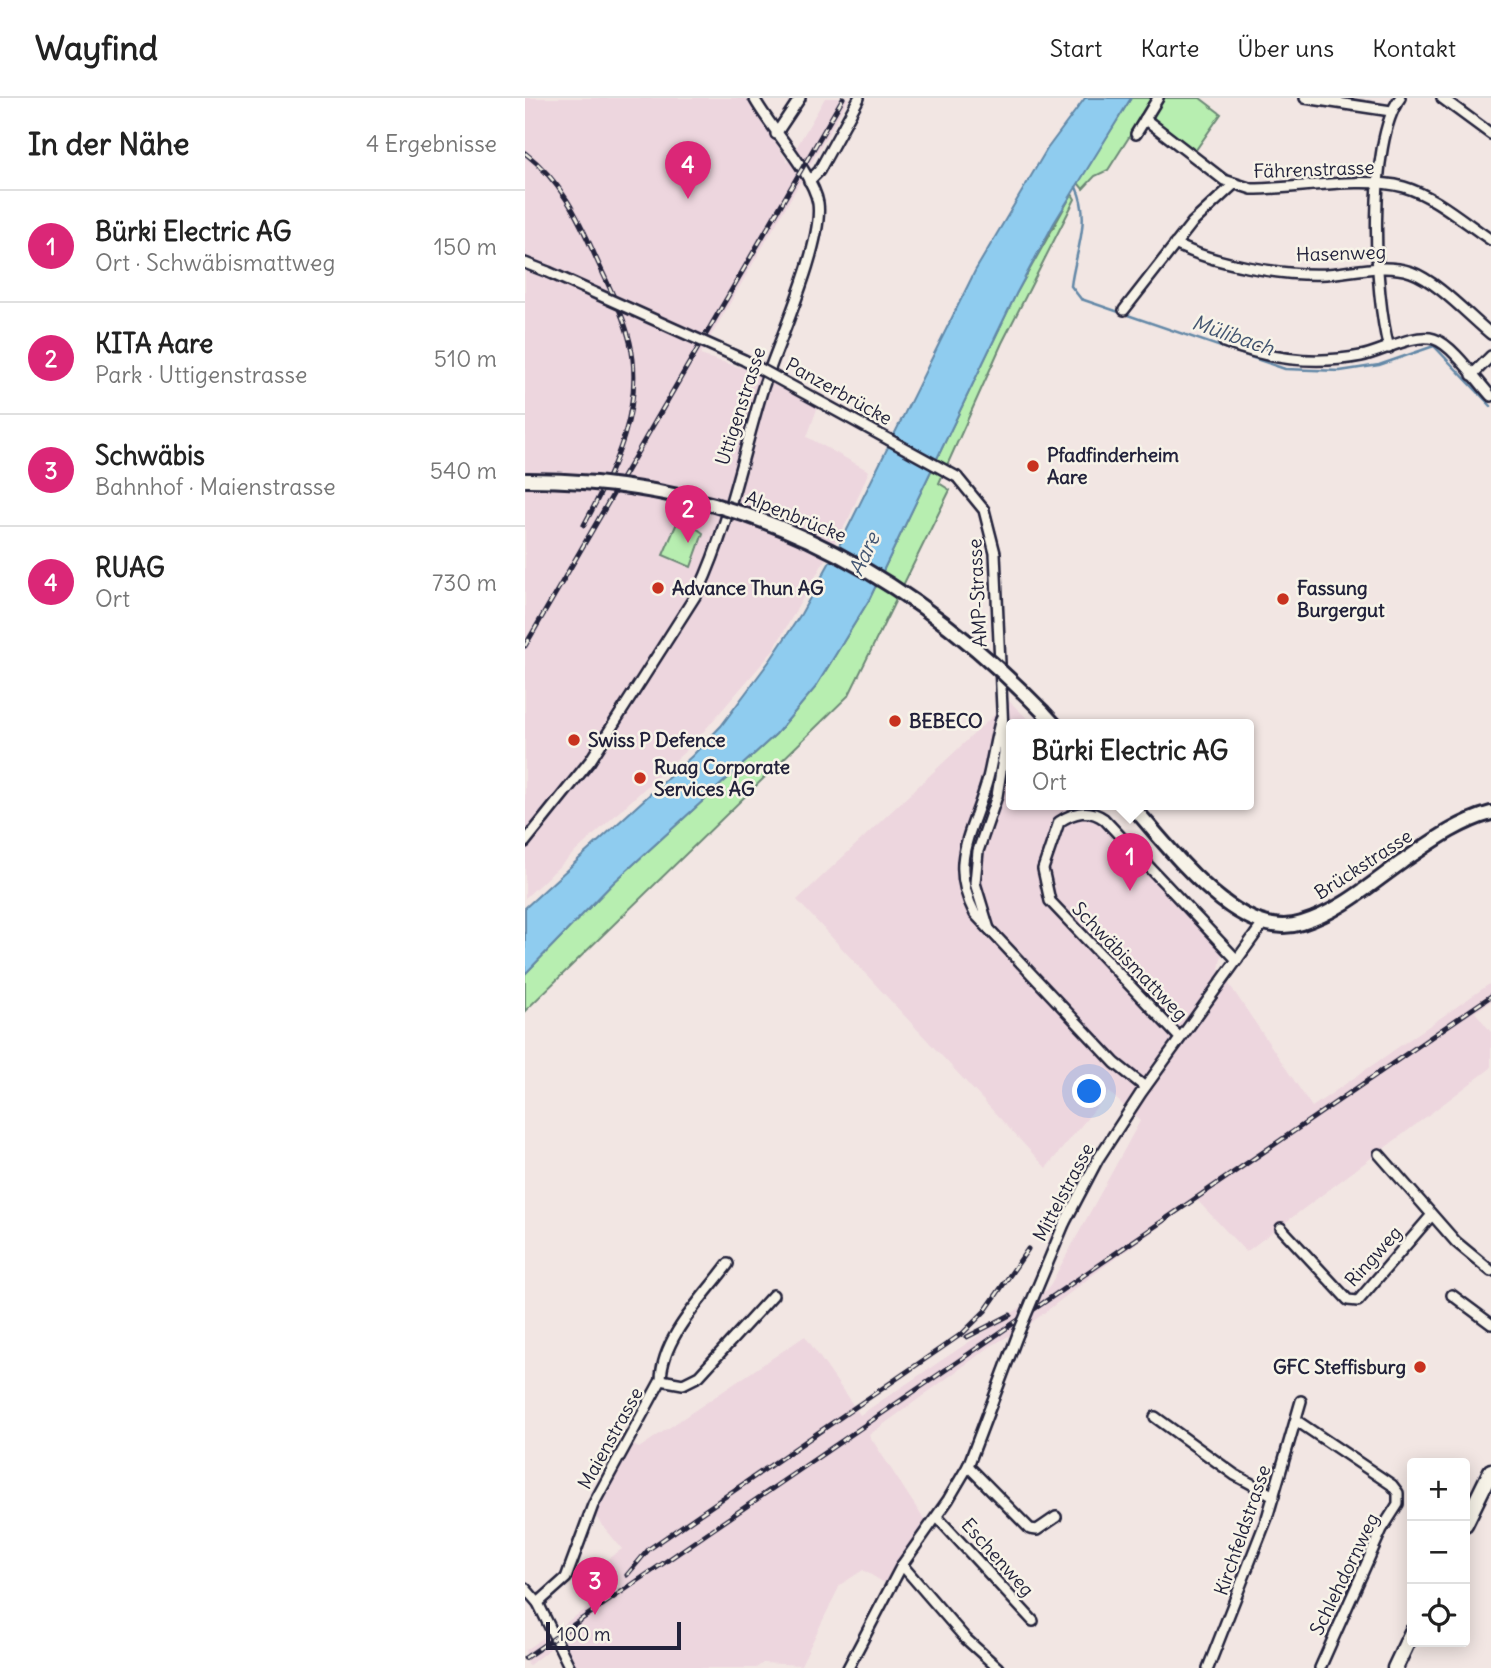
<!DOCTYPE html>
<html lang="de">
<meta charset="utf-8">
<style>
body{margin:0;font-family:Delius,sans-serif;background:#f2f2f2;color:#222}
.controls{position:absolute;right:21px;bottom:21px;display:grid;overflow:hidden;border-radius:7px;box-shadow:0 4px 18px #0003}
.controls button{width:63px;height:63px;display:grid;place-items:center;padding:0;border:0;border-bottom:2px solid #e0e0e0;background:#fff;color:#222;font:35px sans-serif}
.scale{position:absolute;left:21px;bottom:18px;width:135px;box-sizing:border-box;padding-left:7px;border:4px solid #22223b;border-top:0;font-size:19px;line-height:24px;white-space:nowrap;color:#22223b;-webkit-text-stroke:5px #f7f3e8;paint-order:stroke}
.you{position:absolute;left:565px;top:994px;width:24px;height:24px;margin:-18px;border:5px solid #fff;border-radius:50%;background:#1a73e8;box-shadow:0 0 0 10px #1a73e833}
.badge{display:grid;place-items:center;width:46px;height:46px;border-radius:50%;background:#db2777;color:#fff;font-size:23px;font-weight:700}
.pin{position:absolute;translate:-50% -58px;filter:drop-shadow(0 2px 4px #0008)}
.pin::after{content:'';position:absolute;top:37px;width:24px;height:21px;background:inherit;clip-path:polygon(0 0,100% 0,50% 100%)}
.popup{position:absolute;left:481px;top:621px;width:248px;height:91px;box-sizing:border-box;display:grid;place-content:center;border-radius:7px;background:#fff;filter:drop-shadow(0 2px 5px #0005);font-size:23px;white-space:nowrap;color:#767676}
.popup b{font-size:26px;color:#222}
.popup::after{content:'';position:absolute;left:50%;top:100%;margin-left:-14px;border:14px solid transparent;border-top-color:#fff}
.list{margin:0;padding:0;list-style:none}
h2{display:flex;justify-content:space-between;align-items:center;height:91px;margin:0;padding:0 28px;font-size:30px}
h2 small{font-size:23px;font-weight:400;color:#767676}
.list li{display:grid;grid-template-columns:46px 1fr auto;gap:21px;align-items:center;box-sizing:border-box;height:112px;padding:0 28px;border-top:2px solid #e0e0e0}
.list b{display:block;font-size:26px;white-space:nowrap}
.list p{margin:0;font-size:23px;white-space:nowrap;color:#767676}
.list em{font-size:23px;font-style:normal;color:#767676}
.icon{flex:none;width:38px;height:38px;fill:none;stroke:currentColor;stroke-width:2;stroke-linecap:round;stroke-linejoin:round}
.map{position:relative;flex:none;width:966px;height:1570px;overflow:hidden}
header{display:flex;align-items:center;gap:42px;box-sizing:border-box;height:98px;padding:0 35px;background:#fff;border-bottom:2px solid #e0e0e0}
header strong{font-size:33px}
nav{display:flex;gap:38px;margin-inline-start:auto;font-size:24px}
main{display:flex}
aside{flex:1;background:#fff}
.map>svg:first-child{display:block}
.built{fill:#edd6de}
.green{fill:#b7eeb0;stroke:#6c8876;stroke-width:2}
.water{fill:#8fccef;stroke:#6388a7;stroke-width:2}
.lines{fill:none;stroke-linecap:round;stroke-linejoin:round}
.stream{stroke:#6388a7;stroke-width:2.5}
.minor-casing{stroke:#22223b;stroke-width:14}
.secondary-casing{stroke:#22223b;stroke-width:18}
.primary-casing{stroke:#22223b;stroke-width:19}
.minor{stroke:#f7f3e8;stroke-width:9}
.secondary{stroke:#f7f3e8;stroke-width:12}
.primary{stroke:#f7f3e8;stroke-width:14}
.rail-casing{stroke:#22223b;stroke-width:5}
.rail{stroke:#f7f3e8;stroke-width:2.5;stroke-dasharray:8;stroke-linecap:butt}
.minor-bridge-casing{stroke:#22223b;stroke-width:14;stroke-linecap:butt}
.secondary-bridge-casing{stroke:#22223b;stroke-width:18;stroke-linecap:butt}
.minor-bridge{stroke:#f7f3e8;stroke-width:9}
.secondary-bridge{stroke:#f7f3e8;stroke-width:12}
.poi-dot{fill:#c8321e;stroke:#f7f3e8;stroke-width:2.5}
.labels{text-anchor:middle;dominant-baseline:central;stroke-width:5;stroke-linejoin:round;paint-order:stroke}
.street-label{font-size:19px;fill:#22223b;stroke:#f7f3e8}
.poi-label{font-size:19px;font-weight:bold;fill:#22223b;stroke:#f7f3e8;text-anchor:start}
.water-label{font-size:21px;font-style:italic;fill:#435571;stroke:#f7f3e8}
</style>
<header>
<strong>Wayfind</strong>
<nav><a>Start</a><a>Karte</a><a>Über uns</a><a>Kontakt</a></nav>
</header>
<main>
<aside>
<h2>In der Nähe<small>4 Ergebnisse</small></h2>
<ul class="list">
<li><span class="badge">1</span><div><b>Bürki Electric AG</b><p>Ort · Schwäbismattweg</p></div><em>150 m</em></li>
<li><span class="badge">2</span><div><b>KITA Aare</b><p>Park · Uttigenstrasse</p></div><em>510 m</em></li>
<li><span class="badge">3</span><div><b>Schwäbis</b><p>Bahnhof · Maienstrasse</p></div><em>540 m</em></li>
<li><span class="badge">4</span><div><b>RUAG</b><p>Ort</p></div><em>730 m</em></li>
</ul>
</aside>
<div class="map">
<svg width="966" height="1570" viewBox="0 0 966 1570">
<rect width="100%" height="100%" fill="#f2e6e3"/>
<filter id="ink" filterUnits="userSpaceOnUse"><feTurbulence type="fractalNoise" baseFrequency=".0143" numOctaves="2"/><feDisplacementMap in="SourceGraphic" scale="14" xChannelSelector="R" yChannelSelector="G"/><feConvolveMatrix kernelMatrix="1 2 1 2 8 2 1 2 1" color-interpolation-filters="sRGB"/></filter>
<g filter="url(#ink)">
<g class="built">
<path d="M0,0H222L263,64L300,0H324L175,257L237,276L245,284L293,308L282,339L344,373L324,420L247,554L167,647L0,800Z"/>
<path d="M484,603L509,627H486V707H566L692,843L697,855L694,871L787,1009L966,885V903L950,914L966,934V970L721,1154L672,1102L577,1170L506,1225L466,1248L344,1337L402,1426L366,1489L338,1472L315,1487L276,1567L238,1565L231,1570H47L35,1543L3,1568L0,1552L94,1489L77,1465L97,1451L66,1413L101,1343L114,1350L280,1238L335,1317L523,1191L615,1023L584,994L521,1070L272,802Z"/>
</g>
<g class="green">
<path d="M606,0H629L583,72L570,78L558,91L553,85Z"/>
<path d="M639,0H675L696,16L668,56L631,27L628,16Z"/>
<path d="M547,96L550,101L477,245L414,385L425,392L324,597L0,913V876L88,785L251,636L290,590L344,502L491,196Z"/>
<path d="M155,418L178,435L166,469L138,457Z"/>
</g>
<path class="water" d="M560,0H606L529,125L491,196L344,502L290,590L251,636L88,785L0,876V810L167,658L196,628L246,561L276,516L316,444L450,173L522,51Z"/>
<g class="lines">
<path class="stream" d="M551,89C567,123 550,154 546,188L556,201L760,271L815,273L854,267L909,248L966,308"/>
<g class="minor-casing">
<g id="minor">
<path d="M780,0L866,13"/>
<path d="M917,0L966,36"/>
<path d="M620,21L699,82L727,91C771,91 838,78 879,89C910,98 939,124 966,142"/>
<path d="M251,36L275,0"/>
<path d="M611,36L633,0"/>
<path d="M284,83L294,73L334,0"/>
<path d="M650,146C689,166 757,178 801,176C828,174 859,165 886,174C912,183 944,218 966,236"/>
<path d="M0,165L23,174"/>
<path d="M599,212L667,125L708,87"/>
<path d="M699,244C743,261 789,267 836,258C857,254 888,235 909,241C927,246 953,284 966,298"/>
<path d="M864,250C849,197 842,44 875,0"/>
<path d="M947,277L966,258"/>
<path d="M432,379L459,412L470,455L479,655L472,698L453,753L450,785L464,831"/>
<path d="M476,621C470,641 468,660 463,680C449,733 422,762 450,816L590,965L620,989"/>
<path d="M0,744L65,663L174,492C203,430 217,359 237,293C251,249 299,146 293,105C288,75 245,30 229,0"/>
<path d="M654,939L525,803L518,771L534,724C549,714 564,710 579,721L712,862"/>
<path d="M854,1056L931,1144L966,1173"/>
<path d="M539,1126L573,1061L616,995L737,827"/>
<path d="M756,1130L823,1202L833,1203L906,1118"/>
<path d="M927,1197L966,1226"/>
<path d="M136,1282C137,1239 178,1200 203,1166"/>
<path d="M630,1319L710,1377L749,1398"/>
<path d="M772,1323L867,1387L873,1395V1406L857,1431L795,1570"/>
<path d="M443,1368L505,1431L512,1432L531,1419"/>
<path d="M412,1419L508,1523"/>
<path d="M377,1467L441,1541L473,1570"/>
<path d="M0,1490L13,1505L45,1570"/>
<path d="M13,1505L41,1480L68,1407L136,1282L158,1286L174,1278L248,1197"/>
<path d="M323,1570L377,1467L423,1402L443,1368L493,1236"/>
<path d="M683,1570L742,1420L776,1303"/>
</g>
</g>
<g class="secondary-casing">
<g id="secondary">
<path d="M518,614L530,627"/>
<path d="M606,707C645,749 713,846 777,825C814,814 846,786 877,764C905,745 933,724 966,715"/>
</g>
</g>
<g class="primary-casing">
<g id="primary">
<path d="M940,1426L966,1373"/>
<path d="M870,1570L887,1534"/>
</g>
</g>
<use href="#minor" class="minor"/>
<use href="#secondary" class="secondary"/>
<use href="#primary" class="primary"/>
<g class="rail-casing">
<g id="rail">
<path d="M0,55C36,83 53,119 71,160C83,187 98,215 105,244C120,308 89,372 59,427"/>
<path d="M0,548L318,0"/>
<path d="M442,1239L485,1217"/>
<path d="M102,1477L124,1451L438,1235L460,1213L503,1151"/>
<path d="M0,1560L966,898"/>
</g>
</g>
<use href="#rail" class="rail"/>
<g class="minor-bridge-casing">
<g id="minor-bridge">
<path d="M23,174L219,262L432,379"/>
<path d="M493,1236L539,1126"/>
</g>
</g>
<g class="secondary-bridge-casing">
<path id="secondary-bridge" d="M0,382C210,381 374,466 518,614"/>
</g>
<use href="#minor-bridge" class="minor-bridge"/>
<use href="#secondary-bridge" class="secondary-bridge"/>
</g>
</g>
<g class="poi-dot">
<circle cx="508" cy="368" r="7"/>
<circle cx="133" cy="490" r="7"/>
<circle cx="758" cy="501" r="7"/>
<circle cx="370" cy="623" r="7"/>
<circle cx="49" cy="642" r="7"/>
<circle cx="115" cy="680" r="7"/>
<circle cx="895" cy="1269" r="7"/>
</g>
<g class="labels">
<g class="street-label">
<text transform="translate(789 71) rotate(-2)">Fährenstrasse</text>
<text transform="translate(816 155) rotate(-2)">Hasenweg</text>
<text transform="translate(314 293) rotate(29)">Panzerbrücke</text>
<text transform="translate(215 308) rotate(-72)">Uttigenstrasse</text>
<text transform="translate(271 418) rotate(22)">Alpenbrücke</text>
<text transform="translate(452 495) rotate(-93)">AMP-Strasse</text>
<text transform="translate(838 766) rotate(-33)">Brückstrasse</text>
<text transform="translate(605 863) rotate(46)">Schwäbismattweg</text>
<text transform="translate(538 1094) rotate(-62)">Mittelstrasse</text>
<text transform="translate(848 1158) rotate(-48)">Ringweg</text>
<text transform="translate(85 1340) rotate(-61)">Maienstrasse</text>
<text transform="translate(717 1432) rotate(-71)">Kirchfeldstrasse</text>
<text transform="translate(473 1459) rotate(48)">Eschenweg</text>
<text transform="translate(819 1476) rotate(-64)">Schlehdornweg</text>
</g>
<g class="poi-label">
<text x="522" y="357">Pfadfinderheim<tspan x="522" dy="22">Aare</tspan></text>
<text x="147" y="490">Advance Thun AG</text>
<text x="772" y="490">Fassung<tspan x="772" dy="22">Burgergut</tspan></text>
<text x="384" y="623">BEBECO</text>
<text x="63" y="642">Swiss P Defence</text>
<text x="129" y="669">Ruag Corporate<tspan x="129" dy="22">Services AG</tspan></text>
<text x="881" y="1269" text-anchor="end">GFC Steffisburg</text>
</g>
<g class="water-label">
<text transform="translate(708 237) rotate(19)">Mülibach</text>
<text transform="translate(339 456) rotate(-65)">Aare</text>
</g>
</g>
</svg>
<div class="controls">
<button>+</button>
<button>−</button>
<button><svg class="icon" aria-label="locate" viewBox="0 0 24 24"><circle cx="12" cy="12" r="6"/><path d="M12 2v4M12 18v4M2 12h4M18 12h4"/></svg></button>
</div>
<div class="scale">100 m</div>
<div class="you"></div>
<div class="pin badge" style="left:605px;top:793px">1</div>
<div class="popup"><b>Bürki Electric AG</b>Ort</div>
<div class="pin badge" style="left:163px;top:445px">2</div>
<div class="pin badge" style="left:70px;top:1517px">3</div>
<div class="pin badge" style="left:163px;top:101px">4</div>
</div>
</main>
